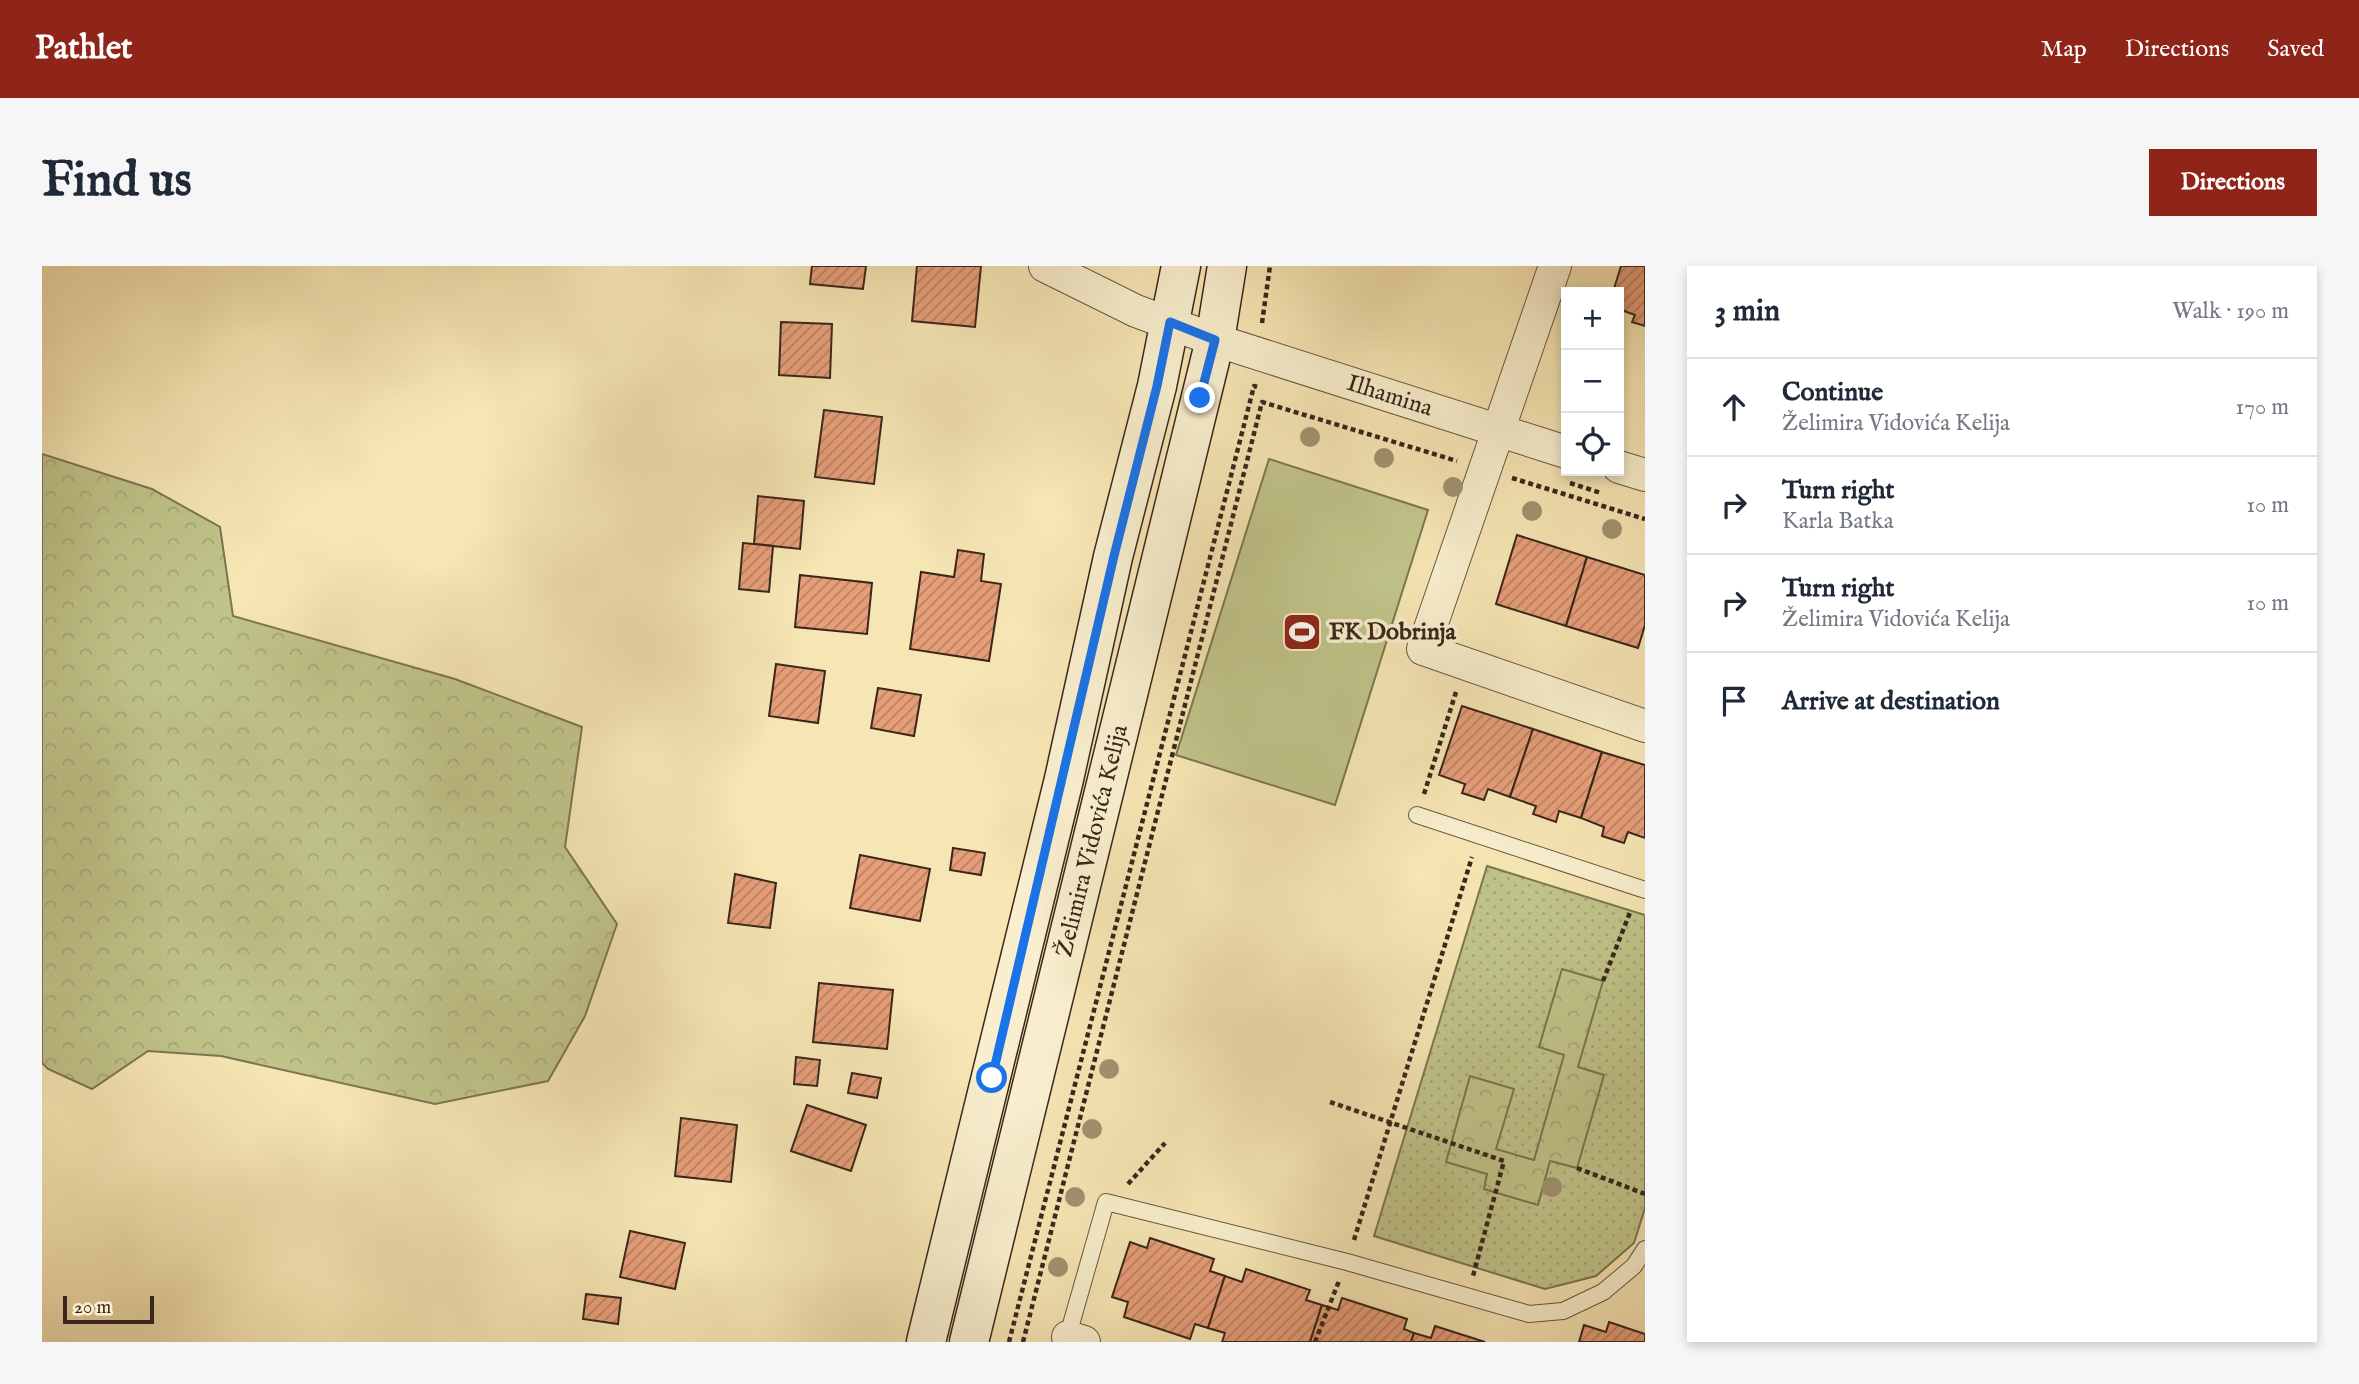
<!DOCTYPE html>
<meta charset="utf-8">
<style>
body{margin:0;font-family:"IM FELL English",serif;background:#f6f6f7;color:#1f2937}
.controls{position:absolute;right:21px;top:21px;display:grid;overflow:hidden;border-radius:0px;box-shadow:0 4px 10px #0003}
.controls button{width:63px;height:63px;display:grid;place-items:center;padding:0;border:0;border-bottom:2px solid #e0e1e3;background:#fff;color:#1f2937;font:35px sans-serif}
.scale{position:absolute;left:21px;bottom:18px;width:91px;box-sizing:border-box;padding-left:7px;border:4px solid #3a261c;border-top:0;font-size:19px;line-height:24px;white-space:nowrap;color:#3a261c;-webkit-text-stroke:5px #f9efce;paint-order:stroke}
.stop{position:absolute;width:21px;height:21px;margin:-16px;border:5px solid #1a73e8;border-radius:50%;background:#fff}
.stop.end{background:#1a73e8;border-color:#fff;box-shadow:0 2px 7px #0008}
.list{margin:0;padding:0;list-style:none}
h2{display:flex;justify-content:space-between;align-items:center;height:91px;margin:0;padding:0 28px;font-size:30px}
h2 small{font-size:23px;font-weight:400;color:#747a83}
.list li{display:grid;grid-template-columns:46px 1fr auto;gap:21px;align-items:center;box-sizing:border-box;height:98px;padding:0 28px;border-top:2px solid #e0e1e3}
.list b{display:block;font-size:26px;white-space:nowrap}
.list p{margin:0;font-size:23px;white-space:nowrap;color:#747a83}
.list em{font-size:23px;font-style:normal;color:#747a83}
.icon{flex:none;width:38px;height:38px;fill:none;stroke:currentColor;stroke-width:2;stroke-linecap:round;stroke-linejoin:round}
.map{position:relative;flex:none;width:1603px;height:1076px;overflow:hidden;border-radius:0px}
header{display:flex;align-items:center;gap:42px;box-sizing:border-box;height:98px;padding:0 35px;background:#8f2418;color:#fff}
header strong{font-size:33px}
nav{display:flex;gap:38px;margin-inline-start:auto;font-size:24px}
.intro{display:flex;align-items:center;justify-content:space-between;box-sizing:border-box;height:168px;padding:0 42px}
h1{margin:0;font-size:49px}
.button{padding:18px 32px;border-radius:0px;background:#8f2418;color:#fff;font-size:24px;font-weight:700}
main{display:flex;gap:42px;padding:0 42px}
aside{flex:1;background:#fff;border-radius:0px;box-shadow:0 4px 10px #0003}
.map>svg:first-child{display:block}
.grass{fill:url(#grass-dots);stroke:#7d7553;stroke-width:2}
.forest{fill:url(#forest-crowns);stroke:#7d7553;stroke-width:2}
.pitch{fill:#c0c48a;stroke:#7d7553;stroke-width:2}
.building{fill:url(#building-hatch);stroke:#3a261c;stroke-width:2}
.lines{fill:none;stroke-linecap:round;stroke-linejoin:round}
.lane-casing{stroke:#695642;stroke-width:18}
.street-casing{stroke:#695642;stroke-width:34}
.secondary-casing{stroke:#3a261c;stroke-width:41}
.path{stroke:#3a261c;stroke-width:4.5;stroke-dasharray:5 3.5;stroke-linecap:butt}
.lane{stroke:#f9efce;stroke-width:16}
.street{stroke:#f9efce;stroke-width:32}
.secondary{stroke:#f9efce;stroke-width:38}
.tree{fill:#a19270}
.route{stroke:#1a73e8;stroke-width:9}
.labels{text-anchor:middle;dominant-baseline:central;stroke-width:7;stroke-linejoin:round;paint-order:stroke}
.street-label{font-size:24px;fill:#3a261c;stroke:#f9efce}
.poi-label{font-size:24px;font-weight:bold;fill:#3a261c;stroke:#f9efce;text-anchor:start}
</style>
<header>
<strong>Pathlet</strong>
<nav><a>Map</a><a>Directions</a><a>Saved</a></nav>
</header>
<div class="intro"><h1>Find us</h1><a class="button">Directions</a></div>
<main>
<div class="map">
<svg width="1603" height="1076" viewBox="0 0 1603 1076">
<defs>
<pattern id="grass-dots" width="8" height="8" patternUnits="userSpaceOnUse" patternTransform="scale(1.75)"><rect width="8" height="8" fill="#c0c48a"/><path d="M2 2h.1M6 6h.1" fill="none" stroke="#a6a876" stroke-width="1.8" stroke-linecap="round"/></pattern>
<pattern id="forest-crowns" width="20" height="18" patternUnits="userSpaceOnUse" patternTransform="scale(1.75)"><rect width="20" height="18" fill="#c0c48a"/><path d="M2 6a3 3 0 1 1 6 0M12 15a3 3 0 1 1 6 0" fill="none" stroke="#a6a876"/></pattern>
<pattern id="building-hatch" width="6" height="6" patternUnits="userSpaceOnUse" patternTransform="scale(1.75)"><rect width="6" height="6" fill="#e69e79"/><path d="M-1 1l2-2M0 6l6-6M5 7l2-2" fill="none" stroke="#bb8162"/></pattern>
</defs>
<rect width="100%" height="100%" fill="#f6e6b4"/>
<filter id="stains"><feTurbulence type="fractalNoise" baseFrequency=".00286" numOctaves="4"/><feColorMatrix values="0 0 0 0 .2 0 0 0 0 .09 0 0 0 0 .02 0 0 0 .5 -.17"/></filter>
<radialGradient id="worn" r=".72"><stop offset=".6" stop-color="#630" stop-opacity="0"/><stop offset="1" stop-color="#630" stop-opacity=".3"/></radialGradient>
<path class="grass" d="M1445,600L1603,649V942L1592,977L1554,1010L1503,1023L1332,970Z"/>
<g class="forest">
<path d="M0,188L110,223L178,261L191,350L413,413L540,461L523,581L575,658L543,750L506,815L393,838L179,790L106,785L50,823L6,803L0,797Z"/>
<path d="M1520,703L1561,715L1536,801L1562,809L1535,902L1508,895L1496,939L1442,923L1445,908L1404,896L1428,810L1472,823L1454,883L1492,894L1522,789L1497,781Z"/>
</g>
<path class="pitch" d="M1227,193L1386,244L1293,539L1134,489Z"/>
<g class="building">
<path d="M770,0H824L821,23L768,18Z"/>
<path d="M875,0H939L933,61L870,55Z"/>
<path d="M1579,0H1603V60L1590,56L1593,49L1577,43V26H1571Z"/>
<path d="M739,56L790,58L788,112L737,109Z"/>
<path d="M782,144L840,151L832,218L773,211Z"/>
<path d="M716,230L762,235L758,283L712,278Z"/>
<path d="M1475,269L1545,291L1524,360L1454,338Z"/>
<path d="M701,277L731,280L727,326L697,323Z"/>
<path d="M916,284L942,288L939,315L959,318L947,395L868,383L879,306L912,311Z"/>
<path d="M1545,291L1603,309V359L1596,382L1524,360Z"/>
<path d="M758,309L830,317L825,368L753,361Z"/>
<path d="M734,398L783,405L776,457L727,450Z"/>
<path d="M836,422L879,429L872,470L829,462Z"/>
<path d="M1420,440L1491,463L1468,531L1446,523L1442,534L1420,527L1423,518L1397,509Z"/>
<path d="M1491,463L1560,486L1539,552L1517,545L1514,556L1491,548L1494,540L1468,531Z"/>
<path d="M1560,486L1603,499V572L1586,566L1582,577L1560,570L1562,561L1539,552Z"/>
<path d="M911,582L943,587L939,609L908,604Z"/>
<path d="M818,589L888,603L878,655L808,642Z"/>
<path d="M693,608L734,617L728,662L686,657Z"/>
<path d="M777,717L851,724L845,783L771,776Z"/>
<path d="M754,791L778,794L775,820L752,818Z"/>
<path d="M810,807L839,812L835,832L806,827Z"/>
<path d="M765,839L824,859L809,905L749,885Z"/>
<path d="M639,852L695,859L689,916L633,910Z"/>
<path d="M588,965L643,977L633,1023L578,1011Z"/>
<path d="M1108,972L1172,993L1168,1005L1183,1010L1166,1062L1153,1058L1148,1073L1082,1051L1086,1036L1070,1031L1088,976L1105,982Z"/>
<path d="M1204,1003L1268,1024L1264,1034L1280,1039L1268,1076H1180L1183,1067L1166,1062L1183,1010L1200,1016Z"/>
<path d="M544,1028L579,1032L576,1058L541,1053Z"/>
<path d="M1300,1032L1365,1053L1362,1063L1372,1067L1369,1076H1268L1280,1039L1296,1044Z"/>
<path d="M1567,1056L1603,1068V1076H1537L1542,1059L1564,1066Z"/>
<path d="M1393,1060L1443,1076H1369L1372,1067L1389,1072Z"/>
</g>
<g class="lines">
<g class="lane-casing">
<g id="lane">
<path d="M1375,549L1603,624"/>
<path d="M1024,1076L1064,936L1305,996L1487,1048L1521,1045L1561,1026L1592,1000L1603,983"/>
</g>
</g>
<g class="street-casing">
<g id="street">
<path id="s1" d="M1003,0L1094,45L1173,74L1524,186"/>
<path d="M1513,0L1381,383L1603,460"/>
<path d="M1577,201L1603,209"/>
<path d="M1026,1071L1042,1076"/>
</g>
</g>
<g class="secondary-casing">
<g id="secondary">
<path d="M884,1076L1022,513L1071,291L1115,120L1139,0"/>
<path id="s2" d="M927,1076L1173,74L1185,0"/>
</g>
</g>
<g class="path">
<path d="M1220,57L1228,0"/>
<path d="M1470,212L1603,253"/>
<path d="M1528,217L1559,227"/>
<path d="M1382,528L1414,426"/>
<path d="M1561,715L1589,644"/>
<path d="M1288,836L1462,895L1431,1010"/>
<path d="M1535,902L1603,928"/>
<path d="M1086,918L1123,877"/>
<path d="M1312,974L1430,591"/>
<path d="M967,1076L1212,120L1215,121"/>
<path d="M981,1076L1220,136L1415,195"/>
<path d="M1273,1076L1297,1015"/>
</g>
<use href="#lane" class="lane"/>
<use href="#street" class="street"/>
<use href="#secondary" class="secondary"/>
</g>
<g class="tree">
<circle cx="1268" cy="171" r="10"/>
<circle cx="1342" cy="192" r="10"/>
<circle cx="1411" cy="221" r="10"/>
<circle cx="1490" cy="245" r="10"/>
<circle cx="1570" cy="263" r="10"/>
<circle cx="1067" cy="803" r="10"/>
<circle cx="1050" cy="863" r="10"/>
<circle cx="1510" cy="921" r="10"/>
<circle cx="1033" cy="931" r="10"/>
<circle cx="1016" cy="1001" r="10"/>
</g>
<g class="lines">
<path class="route" d="M950,812L1072,290L1115,120L1128,56L1173,74L1158,132"/>
</g>
<defs>
<g id="stadium-square" transform="scale(2.0125)"><rect x="-9" y="-9" width="18" height="18" rx="4" fill="#8f2418" stroke="#f9efce"/><path d="M0-5a6.5 5 0 1 0 0 10a6.5 5 0 1 0 0-10ZM-3.5-1.8h7v3.6h-7Z" fill="#fff"/></g>
</defs>
<g fill-rule="evenodd">
<use href="#stadium-square" x="1260" y="366"/>
</g>
<g class="labels">
<g class="street-label">
<text stroke="none"><textPath href="#s1" startOffset="369">Ilhamina</textPath></text>
<text stroke="none"><textPath href="#s2" startOffset="516">Želimira Vidovića Kelija</textPath></text>
</g>
<g class="poi-label">
<text x="1287" y="366">FK Dobrinja</text>
</g>
</g>
<rect width="100%" height="100%" filter="url(#stains)"/>
<rect width="100%" height="100%" fill="url(#worn)"/>
</svg>
<div class="controls">
<button>+</button>
<button>−</button>
<button><svg class="icon" aria-label="locate" viewBox="0 0 24 24"><circle cx="12" cy="12" r="6"/><path d="M12 2v4M12 18v4M2 12h4M18 12h4"/></svg></button>
</div>
<div class="scale">20 m</div>
<div class="stop" style="left:950px;top:812px"></div>
<div class="stop end" style="left:1158px;top:132px"></div>
</div>
<aside>
<h2>3 min<small>Walk · 190 m</small></h2>
<ul class="list">
<li><svg class="icon" aria-label="ahead" viewBox="0 0 24 24"><path d="M12 20V5M6 11l6-6 6 6"/></svg><div><b>Continue</b><p>Želimira Vidovića Kelija</p></div><em>170 m</em></li>
<li><svg class="icon" aria-label="right" viewBox="0 0 24 24"><path d="M7 20v-9h11M14 6l5 5-5 5"/></svg><div><b>Turn right</b><p>Karla Batka</p></div><em>10 m</em></li>
<li><svg class="icon" aria-label="right" viewBox="0 0 24 24"><path d="M7 20v-9h11M14 6l5 5-5 5"/></svg><div><b>Turn right</b><p>Želimira Vidovića Kelija</p></div><em>10 m</em></li>
<li><svg class="icon" aria-label="arrive" viewBox="0 0 24 24"><path d="M6 21V4h12l-3 4 3 4H6"/></svg><div><b>Arrive at destination</b></div></li>
</ul>
</aside>
</main>
